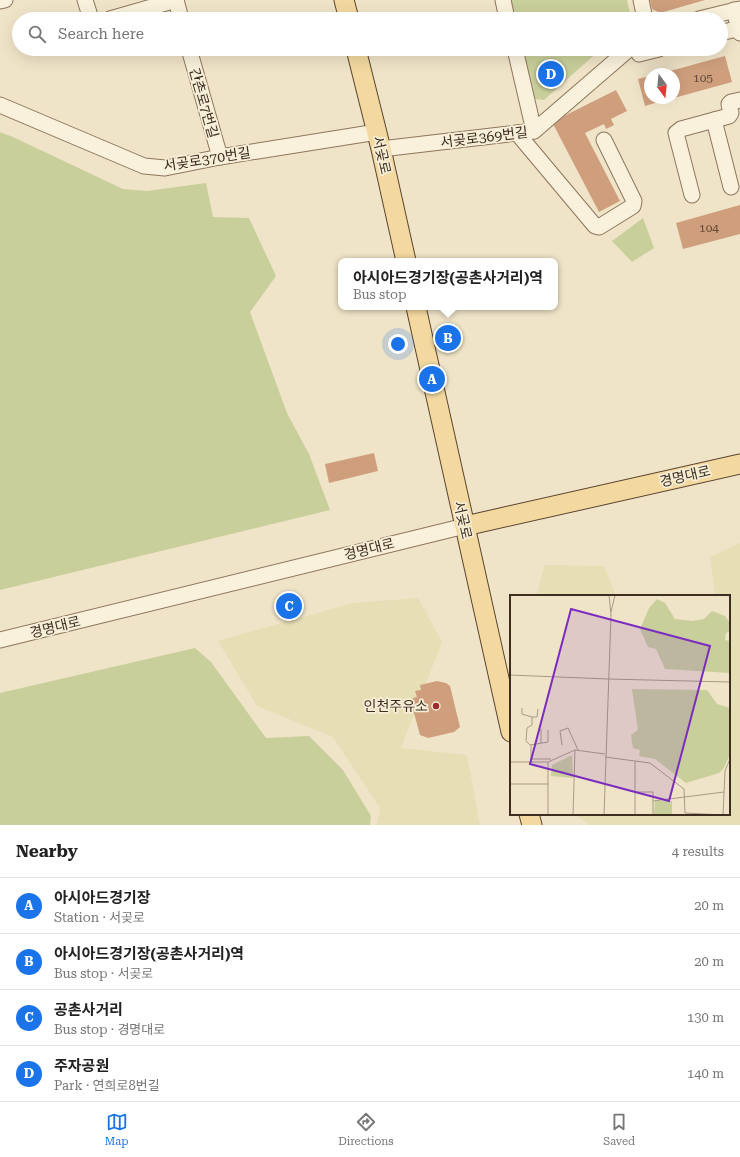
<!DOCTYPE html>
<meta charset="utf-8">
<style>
body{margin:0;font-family:"Roboto Serif","Noto Sans KR",serif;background:#f2f2f2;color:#222}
.compass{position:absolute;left:644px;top:68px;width:36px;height:36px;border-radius:50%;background:#fff;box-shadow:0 4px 16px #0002;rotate:165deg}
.you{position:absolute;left:398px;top:344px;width:14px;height:14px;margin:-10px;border:3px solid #fff;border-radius:50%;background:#1a73e8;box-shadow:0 0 0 6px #1a73e833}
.badge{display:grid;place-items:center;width:26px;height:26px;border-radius:50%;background:#1a73e8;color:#fff;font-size:13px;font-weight:700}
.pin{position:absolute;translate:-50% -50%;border:2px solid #fff;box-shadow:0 1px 4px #0006}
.popup{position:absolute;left:338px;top:258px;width:220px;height:52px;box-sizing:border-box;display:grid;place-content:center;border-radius:8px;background:#fff;filter:drop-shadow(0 1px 3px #0005);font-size:13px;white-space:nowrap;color:#767676}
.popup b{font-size:15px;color:#222}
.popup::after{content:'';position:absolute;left:50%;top:100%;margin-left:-8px;border:8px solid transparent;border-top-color:#fff}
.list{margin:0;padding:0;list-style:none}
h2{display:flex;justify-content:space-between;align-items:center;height:52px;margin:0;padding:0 16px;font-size:17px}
h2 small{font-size:13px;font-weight:400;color:#767676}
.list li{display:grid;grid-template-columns:26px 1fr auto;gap:12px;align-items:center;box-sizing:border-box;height:56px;padding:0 16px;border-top:1px solid #e0e0e0}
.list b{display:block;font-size:15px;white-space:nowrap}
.list p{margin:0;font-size:13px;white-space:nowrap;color:#767676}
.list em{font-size:13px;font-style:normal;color:#767676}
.icon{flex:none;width:22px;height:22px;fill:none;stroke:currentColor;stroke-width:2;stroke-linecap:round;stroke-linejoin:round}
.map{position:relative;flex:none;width:740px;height:825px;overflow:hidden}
.search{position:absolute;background:#fff;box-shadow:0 4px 16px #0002;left:12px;right:12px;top:12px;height:44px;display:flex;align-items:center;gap:10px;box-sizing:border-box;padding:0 14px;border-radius:22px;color:#767676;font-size:15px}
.sheet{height:276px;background:#fff}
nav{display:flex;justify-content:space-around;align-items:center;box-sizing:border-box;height:56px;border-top:1px solid #e0e0e0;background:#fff;font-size:11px;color:#767676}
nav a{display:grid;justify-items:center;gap:2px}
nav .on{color:#1a73e8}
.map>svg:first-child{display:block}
.farmland{fill:#e6deb5}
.green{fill:#c9cf9b}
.building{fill:#cf9f7d}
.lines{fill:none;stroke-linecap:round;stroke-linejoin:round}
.minor-casing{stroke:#8d765c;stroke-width:17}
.major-casing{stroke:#5b4430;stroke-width:21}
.minor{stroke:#faf1dc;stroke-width:15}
.major{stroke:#f3d9a0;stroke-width:19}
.poi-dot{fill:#9e2a2b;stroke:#f7eed8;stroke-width:1.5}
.labels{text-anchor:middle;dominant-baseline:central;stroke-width:3.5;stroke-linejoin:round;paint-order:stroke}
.number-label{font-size:12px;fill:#624a37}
.street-label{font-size:14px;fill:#3d2e20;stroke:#f7eed8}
.poi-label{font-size:14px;fill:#3d2e20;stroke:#f7eed8;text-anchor:end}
.inset-road{fill:none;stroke:#a89b85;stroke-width:1}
.view{fill:#7b2cbf;fill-opacity:0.15;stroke:#7b2cbf;stroke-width:2}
.inset-edge{fill:none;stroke:#3d2e20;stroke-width:2}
</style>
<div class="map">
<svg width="740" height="825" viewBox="0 0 740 825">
<rect width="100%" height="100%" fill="#f0e4c8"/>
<g class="farmland">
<path d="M740,543V825H590L574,814H729V596H715L710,557Z"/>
<path d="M545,565L604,566L616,596H536Z"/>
<path d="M418,598L442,642L401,748L467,755L480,825H377L380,808L333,737L257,706L218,641L353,603Z"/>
</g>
<g class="green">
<path d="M511,0H627L630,13L629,19H515Z"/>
<path d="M523,49H601L544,100L535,99Z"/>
<path d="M0,132L13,137L123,189L147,191L206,183L213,217L249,218L276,276L250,312L287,413L309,454L330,510L0,590Z"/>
<path d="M643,218L654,248L632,262L612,241Z"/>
<path d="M195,648L211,662L266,738L309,736L343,770L371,816L370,825H0V693Z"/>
</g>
<g class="building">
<path d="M650,0H705L660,13L652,9Z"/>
<path d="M725,56L732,82L674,98V74H659Z"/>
<path d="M650,76V98H672L645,106L638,79Z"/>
<path d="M616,90L627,111L611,119L614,125L606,129L604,124L585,133L620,201L599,212L552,122Z"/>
<path d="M740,205V234L683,249L676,223Z"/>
<path d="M374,453L378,471L329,483L325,464Z"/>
<path d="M437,681L446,683L450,686L460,727L454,732L428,738L420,735L411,702L413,698L417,697L415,691L421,690L420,685Z"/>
</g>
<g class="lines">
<g class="minor-casing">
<g id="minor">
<path d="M85,0L91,19"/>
<path d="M176,0L181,19"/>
<path d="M503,0L507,19"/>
<path d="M641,0L645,19"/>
<path d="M0,1L5,0"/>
<path d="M734,10L740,33"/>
<path d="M110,19L176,0"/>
<path d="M699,19L740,9"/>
<path d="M721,33L739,28"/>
<path d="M189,49L220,157"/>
<path d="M515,49L534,131"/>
<path d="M639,54L659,49"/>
<path d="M0,105L144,166L165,168L220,157L377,132"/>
<path d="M714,120L731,187"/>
<path d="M517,133L595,226L599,227L633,206L634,201L604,140"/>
<path d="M381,149L534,131L629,49"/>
<path d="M692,195L676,133L681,129L729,116L731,113L729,104L731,102L740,100"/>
<path d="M0,640L465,526"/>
</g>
</g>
<g class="major-casing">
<g id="major">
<path d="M344,0L349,19"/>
<path d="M356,49L381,149L406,261"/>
<path d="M416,307L511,732"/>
<path d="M465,526L740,464"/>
<path d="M529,814L532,825"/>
</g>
</g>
<use href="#minor" class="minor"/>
<use href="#major" class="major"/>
</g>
<circle class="poi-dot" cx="436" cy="706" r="4"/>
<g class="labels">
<g class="number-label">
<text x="703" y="78">105</text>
<text x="709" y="228">104</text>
</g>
<g class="street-label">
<text transform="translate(204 103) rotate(74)">간촌로7번길</text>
<text transform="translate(484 137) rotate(-7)">서곶로369번길</text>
<text transform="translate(382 155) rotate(77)">서곶로</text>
<text transform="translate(207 159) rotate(-9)">서곶로370번길</text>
<text transform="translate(685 476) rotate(-13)">경명대로</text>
<text transform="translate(463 520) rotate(77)">서곶로</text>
<text transform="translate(369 549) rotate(-14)">경명대로</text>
<text transform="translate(55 627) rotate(-14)">경명대로</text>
</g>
<g class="poi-label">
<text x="428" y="706">인천주유소</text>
</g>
</g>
<g transform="translate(510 595)">
<rect width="220" height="220" fill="#f0e4c8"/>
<path d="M147,4L155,8L165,24L183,26L194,24L202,16L215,21L220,28V36L216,38L215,45L220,46V78L155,74L146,54L138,52L130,34L139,13ZM122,94L197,95L207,109L220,113V159L214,173L209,178L176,188L145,164L129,161L130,155L123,153L121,140L128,135ZM62,160L63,183L41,181L42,170ZM145,206H162V220H144Z" fill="#c9cf9b"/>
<path class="inset-road" d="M101,17L105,0M0,80L98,84M98,84L220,87M12,113V119L22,122V130L17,133L16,146L20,150L38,147V135M22,122H27L28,114M31,148V134M52,150L50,136L58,133L68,155M95,162L140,168L174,194L175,218L212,220M21,164H41M21,165V150M0,167H38L65,155L95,159M0,189H38M126,197H143V220M143,206L214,197M38,220V167M63,220L65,155M94,220L101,20L99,0M125,220V166M213,220L215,176L220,164"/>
<path class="view" d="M61,14L200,51L159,206L20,169Z"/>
<rect width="220" height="220" class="inset-edge"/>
</g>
</svg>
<svg class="compass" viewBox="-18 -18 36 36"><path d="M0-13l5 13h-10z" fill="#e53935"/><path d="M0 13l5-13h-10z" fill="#767676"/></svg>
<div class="you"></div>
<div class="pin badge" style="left:432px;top:379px">A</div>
<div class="pin badge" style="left:448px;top:338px">B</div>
<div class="popup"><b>아시아드경기장(공촌사거리)역</b>Bus stop</div>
<div class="pin badge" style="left:289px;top:606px">C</div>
<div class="pin badge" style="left:551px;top:74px">D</div>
<div class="search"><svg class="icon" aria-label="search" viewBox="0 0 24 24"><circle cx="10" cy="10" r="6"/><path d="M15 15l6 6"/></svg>Search here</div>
</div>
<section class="sheet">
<h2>Nearby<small>4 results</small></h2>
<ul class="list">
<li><span class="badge">A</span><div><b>아시아드경기장</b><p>Station · 서곶로</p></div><em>20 m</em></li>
<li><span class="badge">B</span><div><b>아시아드경기장(공촌사거리)역</b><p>Bus stop · 서곶로</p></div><em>20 m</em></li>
<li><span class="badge">C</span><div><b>공촌사거리</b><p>Bus stop · 경명대로</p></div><em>130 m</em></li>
<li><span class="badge">D</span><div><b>주자공원</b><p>Park · 연희로8번길</p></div><em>140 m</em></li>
</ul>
</section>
<nav>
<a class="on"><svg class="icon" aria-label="map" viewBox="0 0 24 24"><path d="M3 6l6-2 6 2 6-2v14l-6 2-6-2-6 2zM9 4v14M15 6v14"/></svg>Map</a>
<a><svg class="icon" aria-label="directions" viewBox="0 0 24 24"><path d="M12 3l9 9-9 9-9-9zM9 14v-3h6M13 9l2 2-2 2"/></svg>Directions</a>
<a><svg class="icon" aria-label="saved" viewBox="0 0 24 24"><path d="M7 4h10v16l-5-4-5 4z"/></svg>Saved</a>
</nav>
